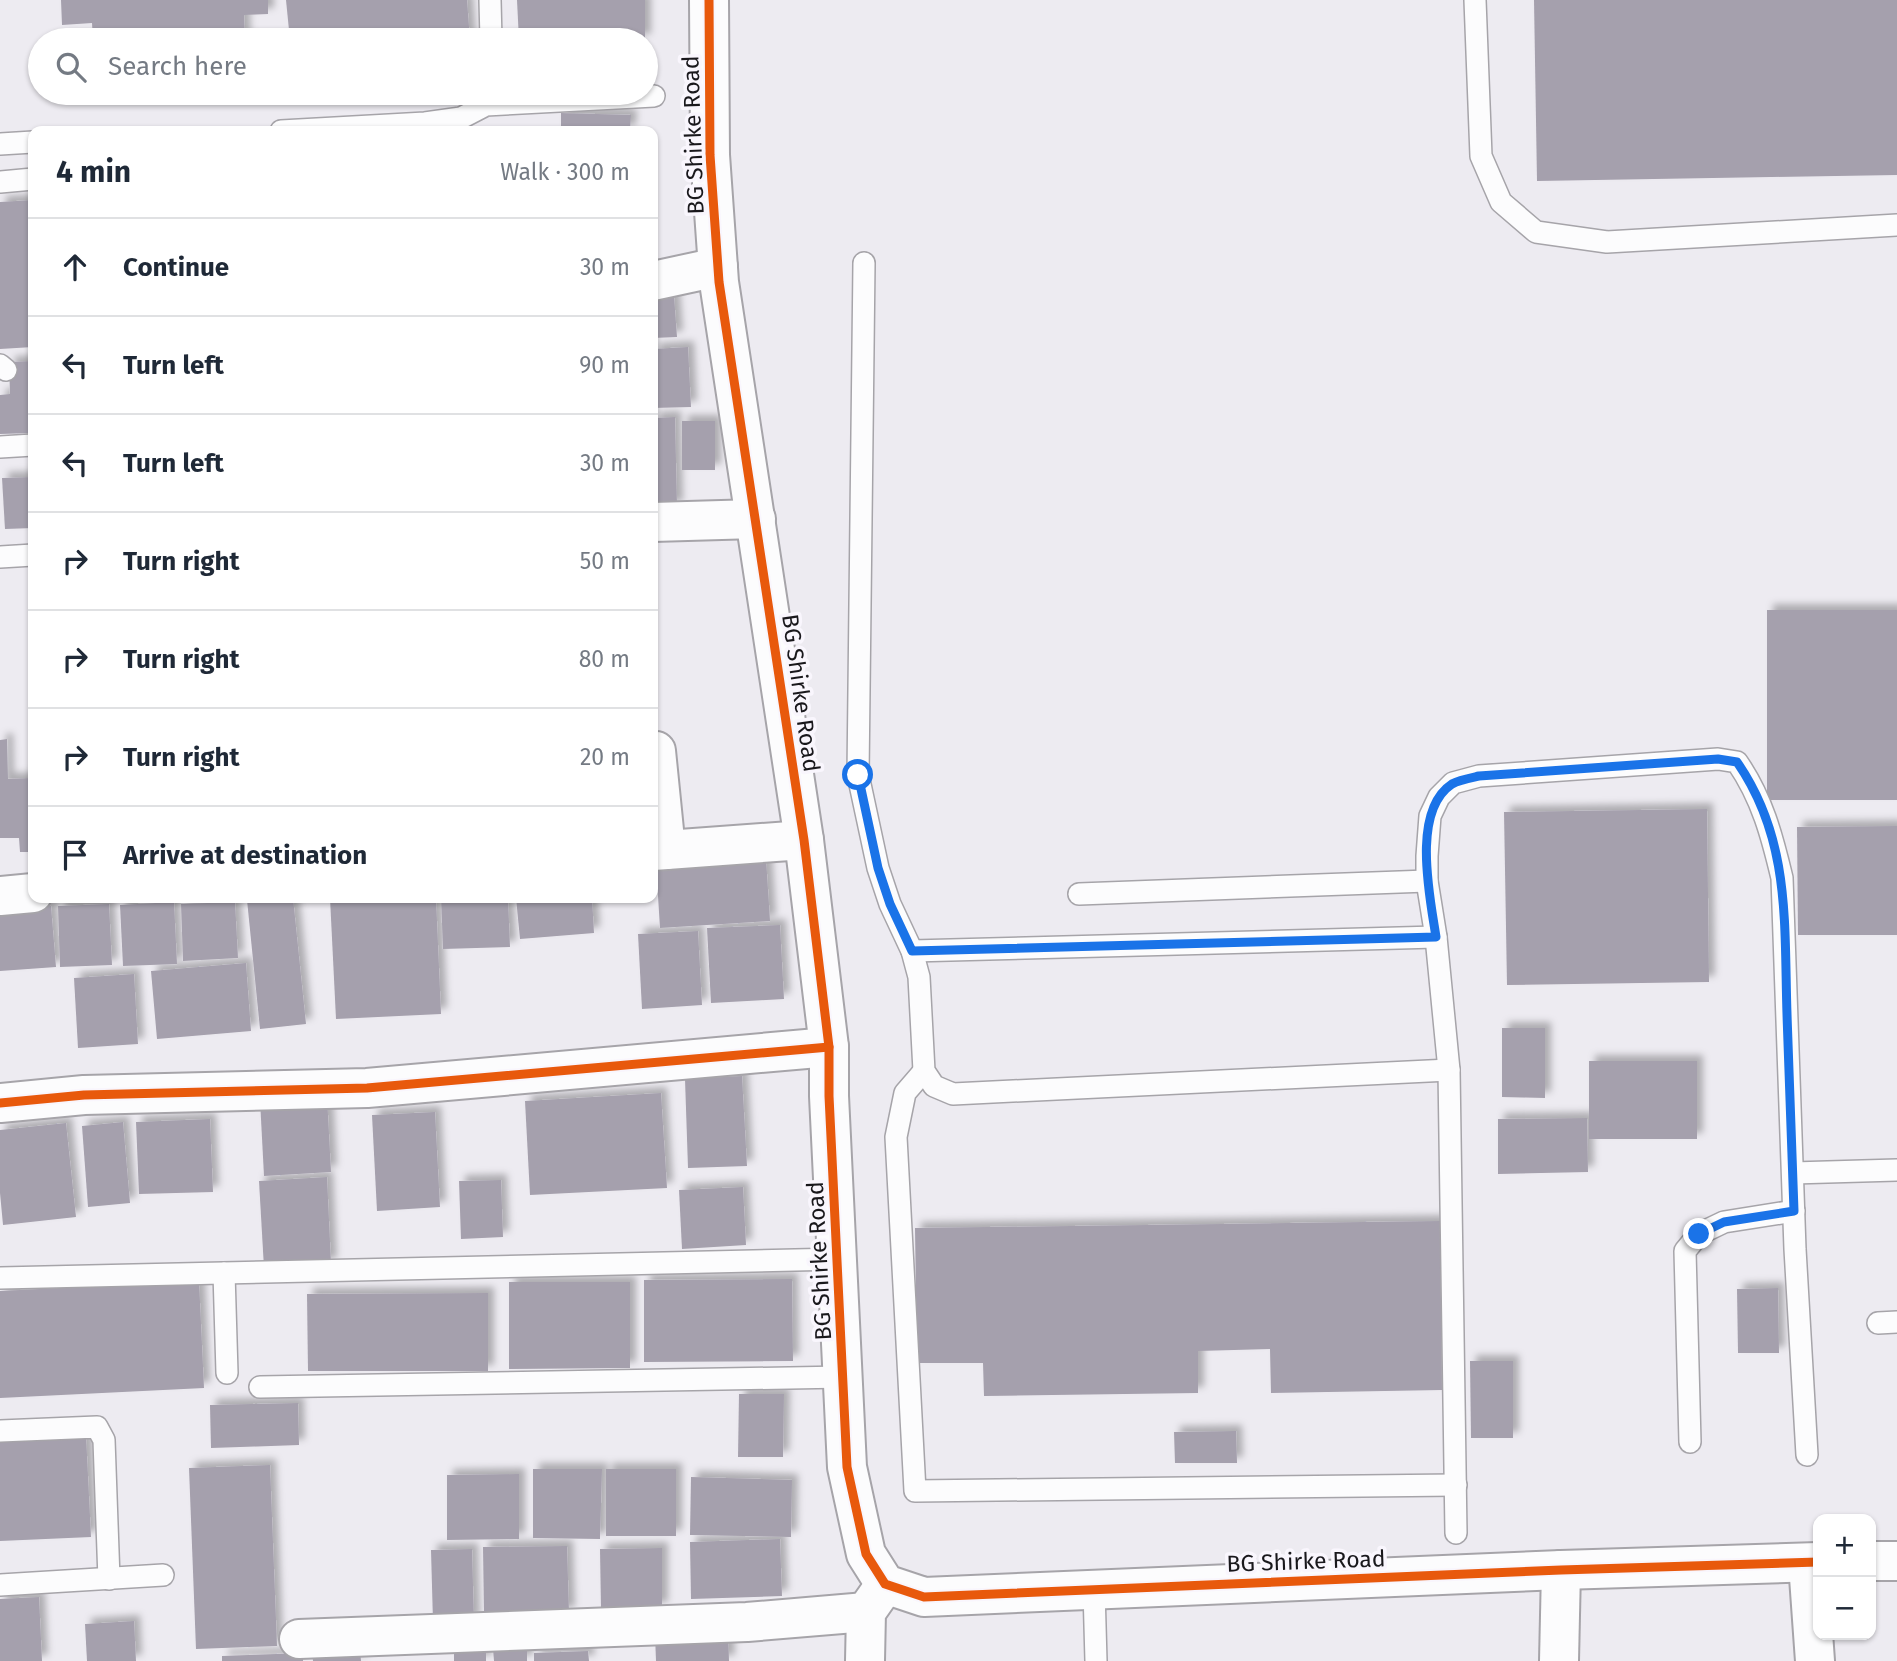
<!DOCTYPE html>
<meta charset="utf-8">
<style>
body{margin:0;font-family:"Fira Sans",sans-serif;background:#f2f2f3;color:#1f2937}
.controls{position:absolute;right:21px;bottom:21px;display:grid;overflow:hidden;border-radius:14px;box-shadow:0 2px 5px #0004}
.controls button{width:63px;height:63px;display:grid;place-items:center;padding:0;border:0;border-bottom:2px solid #e0e1e3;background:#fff;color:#1f2937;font:35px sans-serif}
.stop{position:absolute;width:21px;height:21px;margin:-16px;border:5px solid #1a73e8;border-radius:50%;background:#fff}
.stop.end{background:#1a73e8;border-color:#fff;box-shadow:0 2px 7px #0008}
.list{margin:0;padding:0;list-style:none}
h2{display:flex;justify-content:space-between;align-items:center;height:91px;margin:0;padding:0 28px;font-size:30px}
h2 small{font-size:23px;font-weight:400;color:#747a83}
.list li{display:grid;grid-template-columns:46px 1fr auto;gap:21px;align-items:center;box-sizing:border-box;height:98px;padding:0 28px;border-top:2px solid #e0e1e3}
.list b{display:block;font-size:26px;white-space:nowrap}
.list em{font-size:23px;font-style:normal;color:#747a83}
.icon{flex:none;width:38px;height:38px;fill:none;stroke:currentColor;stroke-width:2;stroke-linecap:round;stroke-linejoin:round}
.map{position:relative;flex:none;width:1897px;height:1661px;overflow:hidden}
.search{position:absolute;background:#fff;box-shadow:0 2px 5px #0004;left:28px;top:28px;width:630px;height:77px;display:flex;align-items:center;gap:18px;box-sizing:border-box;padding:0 24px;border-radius:38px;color:#747a83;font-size:26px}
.panel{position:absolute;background:#fff;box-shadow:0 2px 5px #0004;left:28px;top:126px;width:630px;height:777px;border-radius:14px}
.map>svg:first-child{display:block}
.building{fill:#a5a0ad;filter:url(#shadow)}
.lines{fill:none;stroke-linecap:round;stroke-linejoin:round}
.service-casing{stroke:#a6a4a9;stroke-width:24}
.minor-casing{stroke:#a6a4a9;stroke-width:42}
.tertiary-casing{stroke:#a6a4a9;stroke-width:42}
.service{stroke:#fcfcfd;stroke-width:21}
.minor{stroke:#fcfcfd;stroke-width:38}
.tertiary{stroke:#fcfcfd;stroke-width:38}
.cycleway-casing{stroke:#f9f6fd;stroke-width:13}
.cycleway{stroke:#e8590c;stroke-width:9}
.route{stroke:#1a73e8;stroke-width:9}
.labels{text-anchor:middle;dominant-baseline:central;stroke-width:7;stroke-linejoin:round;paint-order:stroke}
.street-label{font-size:23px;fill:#19181c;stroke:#f9f6fd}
</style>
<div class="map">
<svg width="1897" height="1661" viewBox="0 0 1897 1661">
<defs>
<filter id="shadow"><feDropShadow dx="6" dy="-6" stdDeviation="3.5" flood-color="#0004"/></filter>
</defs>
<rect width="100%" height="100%" fill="#edebf1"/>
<g class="building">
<path d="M61,0H268V14L244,15L245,40H93L92,23L62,25Z"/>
<path d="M286,0H467L470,40H290Z"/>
<path d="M517,0H645V40H519Z"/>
<path d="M1534,0H1897V175L1537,181Z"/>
<path d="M65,93H112V96L65,98Z"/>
<path d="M561,113L631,115L630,131H561Z"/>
<path d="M33,200V347L0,349V202Z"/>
<path d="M674,296L677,337L653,338V297Z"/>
<path d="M688,347L691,407L653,408V349Z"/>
<path d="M33,361V433L0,434V395L10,394L9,362Z"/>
<path d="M675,417L677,507H653V418Z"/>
<rect x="682" y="421" width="33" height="49"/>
<path d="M33,477V528L5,529L2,478Z"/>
<rect x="1767" y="610" width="130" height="190"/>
<path d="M7,739L8,779L31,778L30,739H33V852H20L19,838H0V740Z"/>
<path d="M1707,809L1709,982L1507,985L1504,812Z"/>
<path d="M1897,826V935H1798L1797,827Z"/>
<path d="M766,858L770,921L660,928L656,865Z"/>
<path d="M266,898H293L306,1024L260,1029L247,900Z"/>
<path d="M330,898H436L441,1014L336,1019Z"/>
<path d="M441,898H508L510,947L443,949Z"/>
<path d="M516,898H592L594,933L520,939Z"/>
<path d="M174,902L177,964L123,966L120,905Z"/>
<path d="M235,902L238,958L183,961L181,904Z"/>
<path d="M109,904L112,965L60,967L58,906Z"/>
<path d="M51,906L56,967L0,971V910Z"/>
<path d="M780,925L784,999L711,1003L707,928Z"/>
<path d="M698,931L702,1005L642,1009L638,934Z"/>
<path d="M246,963L251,1031L157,1039L151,971Z"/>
<path d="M134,974L138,1044L78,1048L74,978Z"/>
<path d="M1502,1028H1545V1098L1502,1097Z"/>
<rect x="1589" y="1061" width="108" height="78"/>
<path d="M742,1076L747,1166L688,1168L685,1079Z"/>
<path d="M661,1093L667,1188L530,1195L525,1101Z"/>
<path d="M327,1096L331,1172L264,1176L260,1100Z"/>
<path d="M435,1112L440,1207L377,1211L372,1115Z"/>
<path d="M1587,1118L1588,1172L1498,1174V1119Z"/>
<path d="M210,1119L213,1192L139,1194L136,1122Z"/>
<path d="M123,1122L130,1203L88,1207L82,1126Z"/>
<path d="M66,1123L76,1217L3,1225L0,1193V1130Z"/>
<path d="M327,1177L331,1264L264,1268L259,1181Z"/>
<path d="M501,1180L503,1237L461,1239L459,1181Z"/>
<path d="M743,1187L746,1245L682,1249L679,1190Z"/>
<path d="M1440,1221L1442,1390L1271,1393L1270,1349L1198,1351V1393L984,1396L983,1363H917L915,1228Z"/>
<path d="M792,1279L793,1361L644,1362V1280Z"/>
<path d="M199,1281L204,1388L0,1398V1291Z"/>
<path d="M509,1282H630V1368L509,1369Z"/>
<path d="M1778,1288L1779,1353H1738L1737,1289Z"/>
<path d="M488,1293V1371H308L307,1294Z"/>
<path d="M1470,1361H1513V1438H1471Z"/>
<path d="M739,1394H784L783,1457H738Z"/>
<path d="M298,1403L299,1445L211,1448L210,1405Z"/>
<path d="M1236,1431L1237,1463H1175L1174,1432Z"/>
<path d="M86,1435L91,1537L0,1541V1439Z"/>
<path d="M270,1465L277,1646L196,1649L189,1468Z"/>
<path d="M533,1469H602L600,1539L533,1538Z"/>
<rect x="606" y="1469" width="70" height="67"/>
<path d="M519,1474V1539L447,1540V1475Z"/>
<path d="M691,1477L792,1480L791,1537L690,1535Z"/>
<path d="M780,1539L782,1596L691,1599L690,1542Z"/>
<path d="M567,1546L569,1613L484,1614L483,1547Z"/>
<path d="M662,1548V1608L601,1609L600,1549Z"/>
<path d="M472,1549L474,1622H433L431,1550Z"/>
<path d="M39,1597L42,1661H0V1599Z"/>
<path d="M134,1621L136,1661H87L85,1624Z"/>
<path d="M728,1632L729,1661H656L655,1634Z"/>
<path d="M527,1648V1661H494L493,1649Z"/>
<path d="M360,1649L361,1661H313L312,1653Z"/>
<path d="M486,1649V1661H454V1650Z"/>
<path d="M588,1651L589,1661H534V1653Z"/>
<path d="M303,1653V1661H222V1656Z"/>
</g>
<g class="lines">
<g class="service-casing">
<g id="service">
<path d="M490,0L491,40"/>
<path d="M1475,0L1481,156L1501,202L1536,232L1607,242L1897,225"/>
<path d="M281,131L425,123L461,118L486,105L654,96"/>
<path d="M0,144L33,142"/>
<path d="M0,182L33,179"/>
<path d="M864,263L858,775L878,868L890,904L912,951L919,977L924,1071L934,1086L953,1094L1449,1070"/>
<path d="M0,365L6,370"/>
<path d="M0,447L33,445"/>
<path d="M0,557L33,555"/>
<path d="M1079,894L1427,881"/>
<path d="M912,951L1436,937"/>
<path d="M924,1071L905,1093L896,1137L915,1491L1456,1485"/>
<path d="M1793,1173L1897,1170"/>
<path d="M224,1273L227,1373"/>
<path d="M0,1278L839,1259"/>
<path d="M1878,1323L1897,1322"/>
<path d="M260,1387L844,1377"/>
<path d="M0,1431L97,1427L104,1440L109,1579"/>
<path d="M1690,1442L1685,1251L1699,1234L1724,1222L1794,1211"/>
<path d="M1456,1533L1449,1070L1436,937L1427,881V856L1430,816L1439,797L1453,783L1479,776L1718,759L1737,762C1762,798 1772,836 1782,878L1795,1249L1807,1455"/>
<path d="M0,1585L163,1575"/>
<path d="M1094,1590L1096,1661"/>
</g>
</g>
<g class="minor-casing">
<g id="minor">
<path d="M653,281L718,267"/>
<path d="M653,522L756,519"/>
<path d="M653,751H656L666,850"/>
<path d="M653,851L804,840"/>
<path d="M0,896L33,893"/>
<path d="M0,1103L84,1095L367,1088L829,1047"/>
<path d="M1808,1563L1815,1661"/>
<path d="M299,1639L747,1622L866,1612"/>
<path d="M865,1661L866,1612L880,1592"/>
<path d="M1559,1661L1561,1570"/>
</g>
</g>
<g class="tertiary-casing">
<g id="tertiary">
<path d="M709,0L710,155L719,282L804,840L829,1047V1096L847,1467L866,1554L885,1584L924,1597L1561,1570L1818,1562"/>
<path d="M1871,1561H1897"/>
</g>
</g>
<use href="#service" class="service"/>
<use href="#minor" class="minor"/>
<use href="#tertiary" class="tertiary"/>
<g class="cycleway-casing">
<g id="cycleway">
<path d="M709,0L710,155L719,282L804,840L829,1047V1096L847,1467L866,1554L885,1584L924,1597L1561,1570L1818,1562"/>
<path d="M0,1103L84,1095L367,1088L829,1047"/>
</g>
</g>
<use href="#cycleway" class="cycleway"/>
</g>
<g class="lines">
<path class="route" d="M858,775L878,868L890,904L912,951L1436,937C1430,897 1411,811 1452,784C1459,780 1470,778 1479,776L1718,759L1737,762C1791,840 1784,924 1787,1014C1789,1080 1792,1146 1794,1211L1724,1222L1699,1234"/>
</g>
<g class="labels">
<g class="street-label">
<text transform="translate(693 135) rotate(-92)">BG Shirke Road</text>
<text transform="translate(801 693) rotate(82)">BG Shirke Road</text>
<text transform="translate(819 1261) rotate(-93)">BG Shirke Road</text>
<text transform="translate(1306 1561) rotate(-2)">BG Shirke Road</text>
</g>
</g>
</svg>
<div class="controls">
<button>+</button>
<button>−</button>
</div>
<div class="stop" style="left:858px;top:775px"></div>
<div class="stop end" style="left:1699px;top:1234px"></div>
<div class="search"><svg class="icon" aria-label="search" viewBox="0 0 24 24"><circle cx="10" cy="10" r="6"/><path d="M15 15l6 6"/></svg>Search here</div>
<section class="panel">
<h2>4 min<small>Walk · 300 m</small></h2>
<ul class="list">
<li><svg class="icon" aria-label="ahead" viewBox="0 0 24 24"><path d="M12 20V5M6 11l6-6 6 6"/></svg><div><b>Continue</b></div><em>30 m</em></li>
<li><svg class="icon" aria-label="left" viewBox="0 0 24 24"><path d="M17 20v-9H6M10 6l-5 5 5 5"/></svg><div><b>Turn left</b></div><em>90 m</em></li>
<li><svg class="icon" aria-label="left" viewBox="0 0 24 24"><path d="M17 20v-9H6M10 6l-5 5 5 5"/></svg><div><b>Turn left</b></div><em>30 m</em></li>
<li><svg class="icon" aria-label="right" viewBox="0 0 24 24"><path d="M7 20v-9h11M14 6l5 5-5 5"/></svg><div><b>Turn right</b></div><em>50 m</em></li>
<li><svg class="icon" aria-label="right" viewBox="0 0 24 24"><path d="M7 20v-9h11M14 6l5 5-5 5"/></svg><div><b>Turn right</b></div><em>80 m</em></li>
<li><svg class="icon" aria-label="right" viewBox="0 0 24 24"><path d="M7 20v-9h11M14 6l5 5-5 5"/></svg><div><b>Turn right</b></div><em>20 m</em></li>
<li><svg class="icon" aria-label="arrive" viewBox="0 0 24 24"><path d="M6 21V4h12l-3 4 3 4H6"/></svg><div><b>Arrive at destination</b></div></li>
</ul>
</section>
</div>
